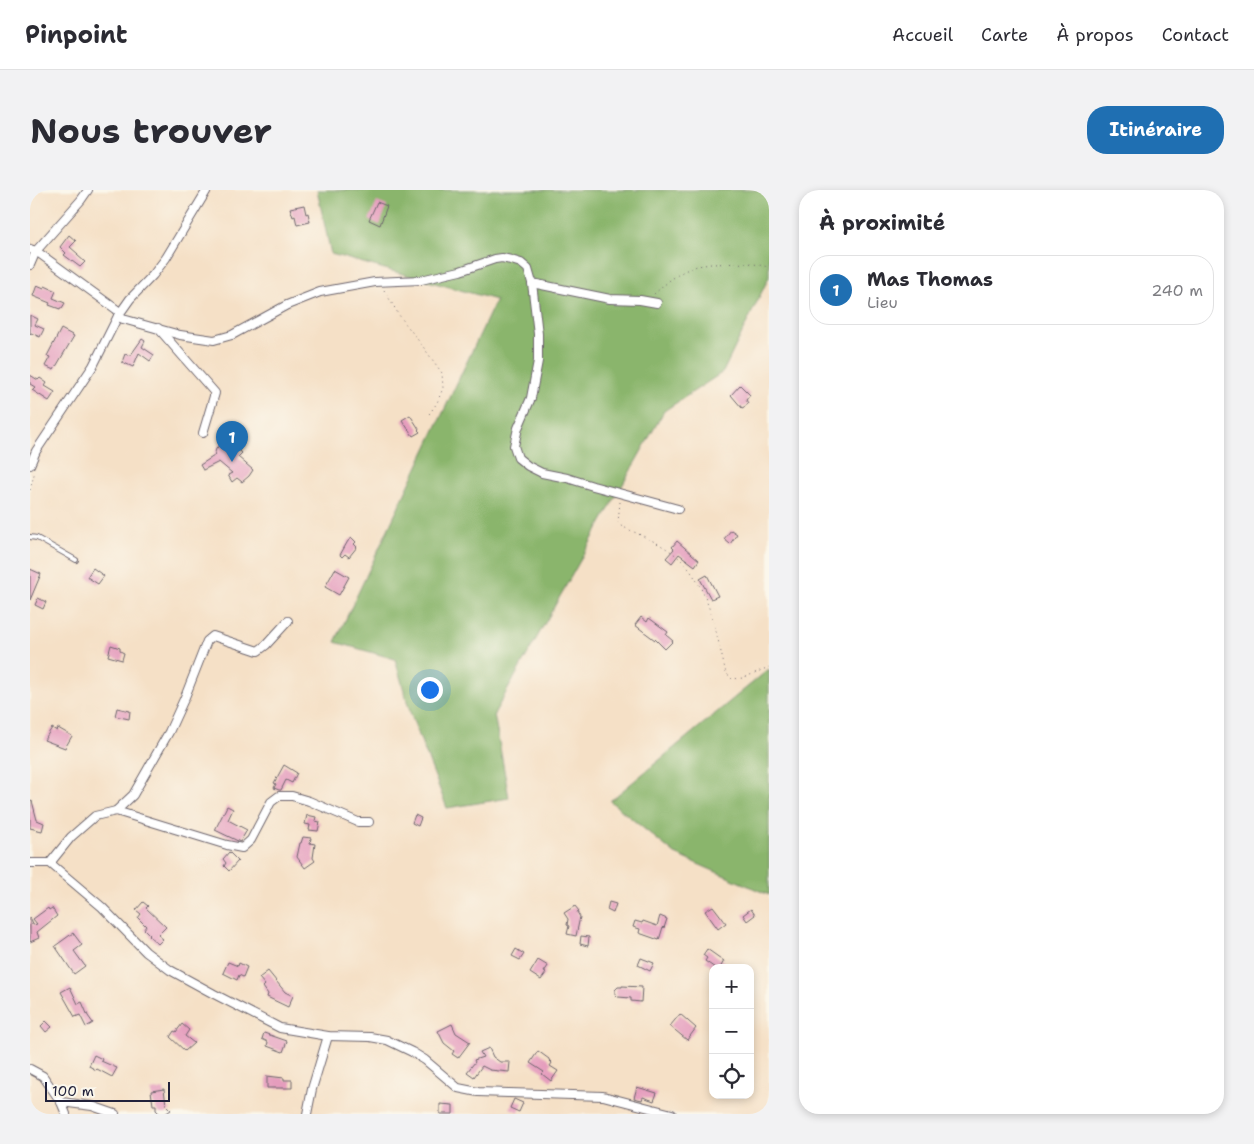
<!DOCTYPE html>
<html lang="fr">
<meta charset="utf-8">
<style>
body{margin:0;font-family:"Shantell Sans",sans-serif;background:#f2f2f3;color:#2b2b33}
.controls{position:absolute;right:15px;bottom:15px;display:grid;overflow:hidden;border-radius:10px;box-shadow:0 2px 8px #0003}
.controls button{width:45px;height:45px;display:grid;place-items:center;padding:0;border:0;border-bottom:1px solid #e1e1e2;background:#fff;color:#2b2b33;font:25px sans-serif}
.scale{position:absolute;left:15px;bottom:12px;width:125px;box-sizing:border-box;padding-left:5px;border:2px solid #22223b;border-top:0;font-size:14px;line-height:18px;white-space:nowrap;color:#22223b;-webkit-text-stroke:4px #fbf7ec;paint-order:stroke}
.you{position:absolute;left:399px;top:499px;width:18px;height:18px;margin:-12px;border:4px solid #fff;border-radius:50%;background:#1a73e8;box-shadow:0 0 0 8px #1a73e833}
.badge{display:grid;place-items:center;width:32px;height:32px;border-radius:50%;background:#1f6fb2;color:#fff;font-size:16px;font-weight:700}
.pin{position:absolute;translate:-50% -41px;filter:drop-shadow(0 1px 2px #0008)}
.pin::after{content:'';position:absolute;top:26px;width:18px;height:15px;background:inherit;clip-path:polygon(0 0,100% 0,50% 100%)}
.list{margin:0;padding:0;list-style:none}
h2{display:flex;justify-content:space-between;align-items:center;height:65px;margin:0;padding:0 20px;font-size:21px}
h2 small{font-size:16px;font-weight:400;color:#7c7c81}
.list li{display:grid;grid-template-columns:32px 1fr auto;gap:15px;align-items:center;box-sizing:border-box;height:70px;margin:0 10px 10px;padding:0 10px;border:1px solid #e1e1e2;border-radius:20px}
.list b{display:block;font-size:19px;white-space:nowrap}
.list p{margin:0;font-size:16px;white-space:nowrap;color:#7c7c81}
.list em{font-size:16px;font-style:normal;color:#7c7c81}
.icon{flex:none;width:28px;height:28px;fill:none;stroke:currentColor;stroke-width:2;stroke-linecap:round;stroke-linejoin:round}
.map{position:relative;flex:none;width:739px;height:924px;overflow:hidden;border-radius:20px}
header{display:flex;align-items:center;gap:30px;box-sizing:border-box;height:70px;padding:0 25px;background:#fff;border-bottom:1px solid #e1e1e2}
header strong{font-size:24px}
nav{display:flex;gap:28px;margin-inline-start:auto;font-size:18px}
.intro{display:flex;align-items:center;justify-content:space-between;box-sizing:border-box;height:120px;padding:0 30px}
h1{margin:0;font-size:35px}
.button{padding:12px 22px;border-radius:20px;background:#1f6fb2;color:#fff;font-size:18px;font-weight:700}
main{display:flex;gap:30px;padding:0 30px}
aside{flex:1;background:#fff;border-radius:20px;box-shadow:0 2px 8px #0003}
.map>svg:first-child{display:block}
.forest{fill:#8ab56c;stroke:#566c54}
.building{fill:#e59dbd}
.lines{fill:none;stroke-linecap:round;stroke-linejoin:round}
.service-casing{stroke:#6c646c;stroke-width:6}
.minor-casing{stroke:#6c646c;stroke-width:10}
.path{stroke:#6c646c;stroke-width:1;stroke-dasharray:1 4;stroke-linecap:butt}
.service{stroke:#fff;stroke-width:4}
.minor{stroke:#fff;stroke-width:8}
</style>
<header>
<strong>Pinpoint</strong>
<nav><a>Accueil</a><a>Carte</a><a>À propos</a><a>Contact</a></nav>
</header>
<div class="intro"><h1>Nous trouver</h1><a class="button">Itinéraire</a></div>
<main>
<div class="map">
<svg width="739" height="924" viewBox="0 0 739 924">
<rect width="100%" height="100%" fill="#fbf7ec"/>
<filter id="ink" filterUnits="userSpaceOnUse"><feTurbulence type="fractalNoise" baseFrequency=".02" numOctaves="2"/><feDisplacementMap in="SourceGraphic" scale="10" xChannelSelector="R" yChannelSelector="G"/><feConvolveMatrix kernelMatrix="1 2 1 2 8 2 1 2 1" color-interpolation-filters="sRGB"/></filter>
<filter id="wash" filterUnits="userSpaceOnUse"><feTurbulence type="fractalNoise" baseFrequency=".0096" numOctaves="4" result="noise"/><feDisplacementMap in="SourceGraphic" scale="20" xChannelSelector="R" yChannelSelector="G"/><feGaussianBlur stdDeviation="1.12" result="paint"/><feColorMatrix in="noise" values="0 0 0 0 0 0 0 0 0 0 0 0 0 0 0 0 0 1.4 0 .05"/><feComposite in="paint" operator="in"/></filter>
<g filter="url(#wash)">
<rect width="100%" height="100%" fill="#f5e0c6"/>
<g class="forest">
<path d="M287,0H739V87L693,182L634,221L464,524L479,608L417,618L381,525L365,469L305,452L466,110L301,64Z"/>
<path d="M739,479V705L645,664L580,611Z"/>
</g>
<g id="blocks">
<g class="building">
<path d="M347,12L357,16L350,35L339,30Z"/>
<path d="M274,15L276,24L278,23L280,32L267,35L265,26L263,27L260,18Z"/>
<path d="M39,45L46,51L40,57L48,64L47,65L55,72L50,77L34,65L36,63L30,57Z"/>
<path d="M7,95L14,98L15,96L26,101L23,108L35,113L32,118H30V119L19,115L20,113L3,106Z"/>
<path d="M0,125L8,129L5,135L14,139L10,147L1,143L0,144Z"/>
<path d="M31,139L44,146L24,180L15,176L20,167L17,166Z"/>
<path d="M112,149L115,151L112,157L124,165L120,171L109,163L103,177L92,172L95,164L100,166Z"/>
<path d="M0,185L8,190L10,188L17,193L15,196L25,202L19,211L2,200L5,197L0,194Z"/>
<path d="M710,195L720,205L716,210L718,213L716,216L712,218L701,205Z"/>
<path d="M380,225L389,239L388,240L390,242L383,246L372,230Z"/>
<path d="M192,252L197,256L200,252L212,263L208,267L223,280L219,286L212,292L207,288L202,292L198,285L202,283L189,272L173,280L170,275L184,266L186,259Z"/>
<path d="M701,340L707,344L700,354L694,349Z"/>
<path d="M322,348L326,352L324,354L327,357L319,367L315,364L312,367L310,365L318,351Z"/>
<path d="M647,351L669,370L665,376L649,364L642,373L636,368L644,359L642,357Z"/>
<path d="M63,378L74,386L68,394L57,387Z"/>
<path d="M0,379L11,384L0,410Z"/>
<path d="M305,379L319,387L309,405L295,397Z"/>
<path d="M677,385L688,406L681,409L670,389Z"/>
<path d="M8,408L16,412L13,419L5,415Z"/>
<path d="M611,427L617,432L619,428L638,442L636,445L643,451L635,459L625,449V450L605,435Z"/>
<path d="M81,455L90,458V461L94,463L92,470L78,466Z"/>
<path d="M87,518L100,521L99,529L85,526Z"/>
<path d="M22,538L27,541L28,538L42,546L35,558L14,550Z"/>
<path d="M254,575L267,583L262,593L256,590L251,600H249L244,598L246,594L244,593Z"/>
<path d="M2,611L7,630L14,633L12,641L0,638V612Z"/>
<path d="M197,616L203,619L198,630L217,640L210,652L185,640Z"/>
<path d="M277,625L286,627L285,631L290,632L288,641L279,640L280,635L275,634Z"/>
<path d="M385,625L391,628L388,636L382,633Z"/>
<path d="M273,647L281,648L280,653L285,654L283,668L285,671L275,678L267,667L270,653H271Z"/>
<path d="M199,662L208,671L199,681L194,676L196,673L193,669Z"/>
<path d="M113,712L118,716L116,718L136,737L128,745L133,749L128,754L119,746L120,745L114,739L116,736L108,728L111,724L106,720Z"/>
<path d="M579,712L586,714L583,723L577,720Z"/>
<path d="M545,716L549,721L547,722L550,727L546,746L537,744L539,736L537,735L538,729L534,723Z"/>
<path d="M683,716L696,733L688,739L675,721Z"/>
<path d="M18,718L19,720L22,718L27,726L7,742L9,748L0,752V727L3,735L7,734L3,729Z"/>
<path d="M721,719L725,725L717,731L713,725Z"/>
<path d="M630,726L637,729L634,738L633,737L629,750L609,743L610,739L603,737L605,731L612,733L613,731L627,736Z"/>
<path d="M43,743L52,755L44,761L55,776L44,784L25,756Z"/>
<path d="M551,746L559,747L558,756L550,754Z"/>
<path d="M486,759L494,764L490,770L482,766Z"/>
<path d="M677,759L694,771L690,778H685L675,771L677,768L673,765Z"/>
<path d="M611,768L624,773L620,781L608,775Z"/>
<path d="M508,770L518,776L514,782L516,783L511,790L500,783Z"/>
<path d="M198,772L208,776L209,773L217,777L213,787L209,785L207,790L193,783Z"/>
<path d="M238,781L255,802L263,806L258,817L237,807L238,804L233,797L235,795L229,788Z"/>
<path d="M592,796L612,797L611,812L601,811V808L588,807L585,804V800L588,797H592Z"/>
<path d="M40,797L48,814L52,812L58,826L63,833L56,837L50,825L45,827L31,802Z"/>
<path d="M650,824L666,838L657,850L640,836Z"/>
<path d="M16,831L22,837L16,842L11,836Z"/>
<path d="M152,834L159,840L155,846L164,853L155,861L140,847L144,841L146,842Z"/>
<path d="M422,834L426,843L440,852L428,868L422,864L424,861L414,853L408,841Z"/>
<path d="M234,843L257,851L253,862L237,856L238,852L232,849Z"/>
<path d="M459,858L463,867L470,872H480L479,882L460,880L452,876L444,887L437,882L445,872L444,870L453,867L450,862Z"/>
<path d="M508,861L519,869V870L522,873L520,876L528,881L521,891L512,884L514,882L500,873Z"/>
<path d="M64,865L72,869L71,871L87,878L82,887L67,879L66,880L59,876Z"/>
<path d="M237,886L254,888V890H262V898H237Z"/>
<path d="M607,897L627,903L624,911L613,907L612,910L604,908Z"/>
<path d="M134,899L136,915L141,920L135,924H130L126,920V915H123L121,901Z"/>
<path d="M484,909L493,913L489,922L480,918Z"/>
<path d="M410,914L423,915V924H410Z"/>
</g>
</g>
</g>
<g filter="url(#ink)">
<use href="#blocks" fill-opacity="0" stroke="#6c646c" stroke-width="1"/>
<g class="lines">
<g class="service-casing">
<path id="service" d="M0,347L7,348L46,370"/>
</g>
<g class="minor-casing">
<g id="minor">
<path d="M0,59L6,61L90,122"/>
<path d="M0,75L6,61L51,10L58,0"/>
<path d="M502,93L580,109L610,110L627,113"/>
<path d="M88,126L93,129L150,145L184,150L202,145L257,115L290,102L345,92L391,90L430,81L465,69L472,68L481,70L491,73L498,79L502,93L508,144V171L501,208L488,238L484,256L488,268L498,276L512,283L537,288L563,296L648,319"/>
<path d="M128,138L185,203L173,243"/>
<path d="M0,275L6,261L63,176L88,126L100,109L123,85L136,68L177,0"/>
<path d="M86,621L103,605L139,542L155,507L177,451L183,446L228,461L236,455L258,431"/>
<path d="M0,673H20L72,717L116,762L140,780L184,804L250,838L298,846L340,847L357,850L382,862L395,870L428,898L448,902L573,906L642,924"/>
<path d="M20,673L41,647L65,626L86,621L197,655L212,658L221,650L241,612L249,606H262L279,611L328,632H339"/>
<path d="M0,879L13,886L31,912L36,924"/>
<path d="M31,912L62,916L85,924"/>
<path d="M277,924L282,899L298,846"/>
</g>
</g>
<g class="path">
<path d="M354,100L369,125L394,158L412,183L413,198L407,213L397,227"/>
<path d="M624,104L640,90L654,81L667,76L681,74L719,73L739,77"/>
<path d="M0,300L5,281"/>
<path d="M590,312L588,332L591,336C610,345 636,355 651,370C680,399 686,444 696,483L702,489L713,488L739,477"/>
</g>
<use href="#service" class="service"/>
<use href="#minor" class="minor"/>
</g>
</g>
</svg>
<div class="controls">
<button>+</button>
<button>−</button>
<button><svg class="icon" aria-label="locate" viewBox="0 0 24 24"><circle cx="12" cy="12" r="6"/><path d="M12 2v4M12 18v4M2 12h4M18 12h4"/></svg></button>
</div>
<div class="scale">100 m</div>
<div class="you"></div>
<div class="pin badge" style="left:202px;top:272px">1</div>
</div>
<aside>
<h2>À proximité<small></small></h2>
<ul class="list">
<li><span class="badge">1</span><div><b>Mas Thomas</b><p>Lieu</p></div><em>240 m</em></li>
</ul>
</aside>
</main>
